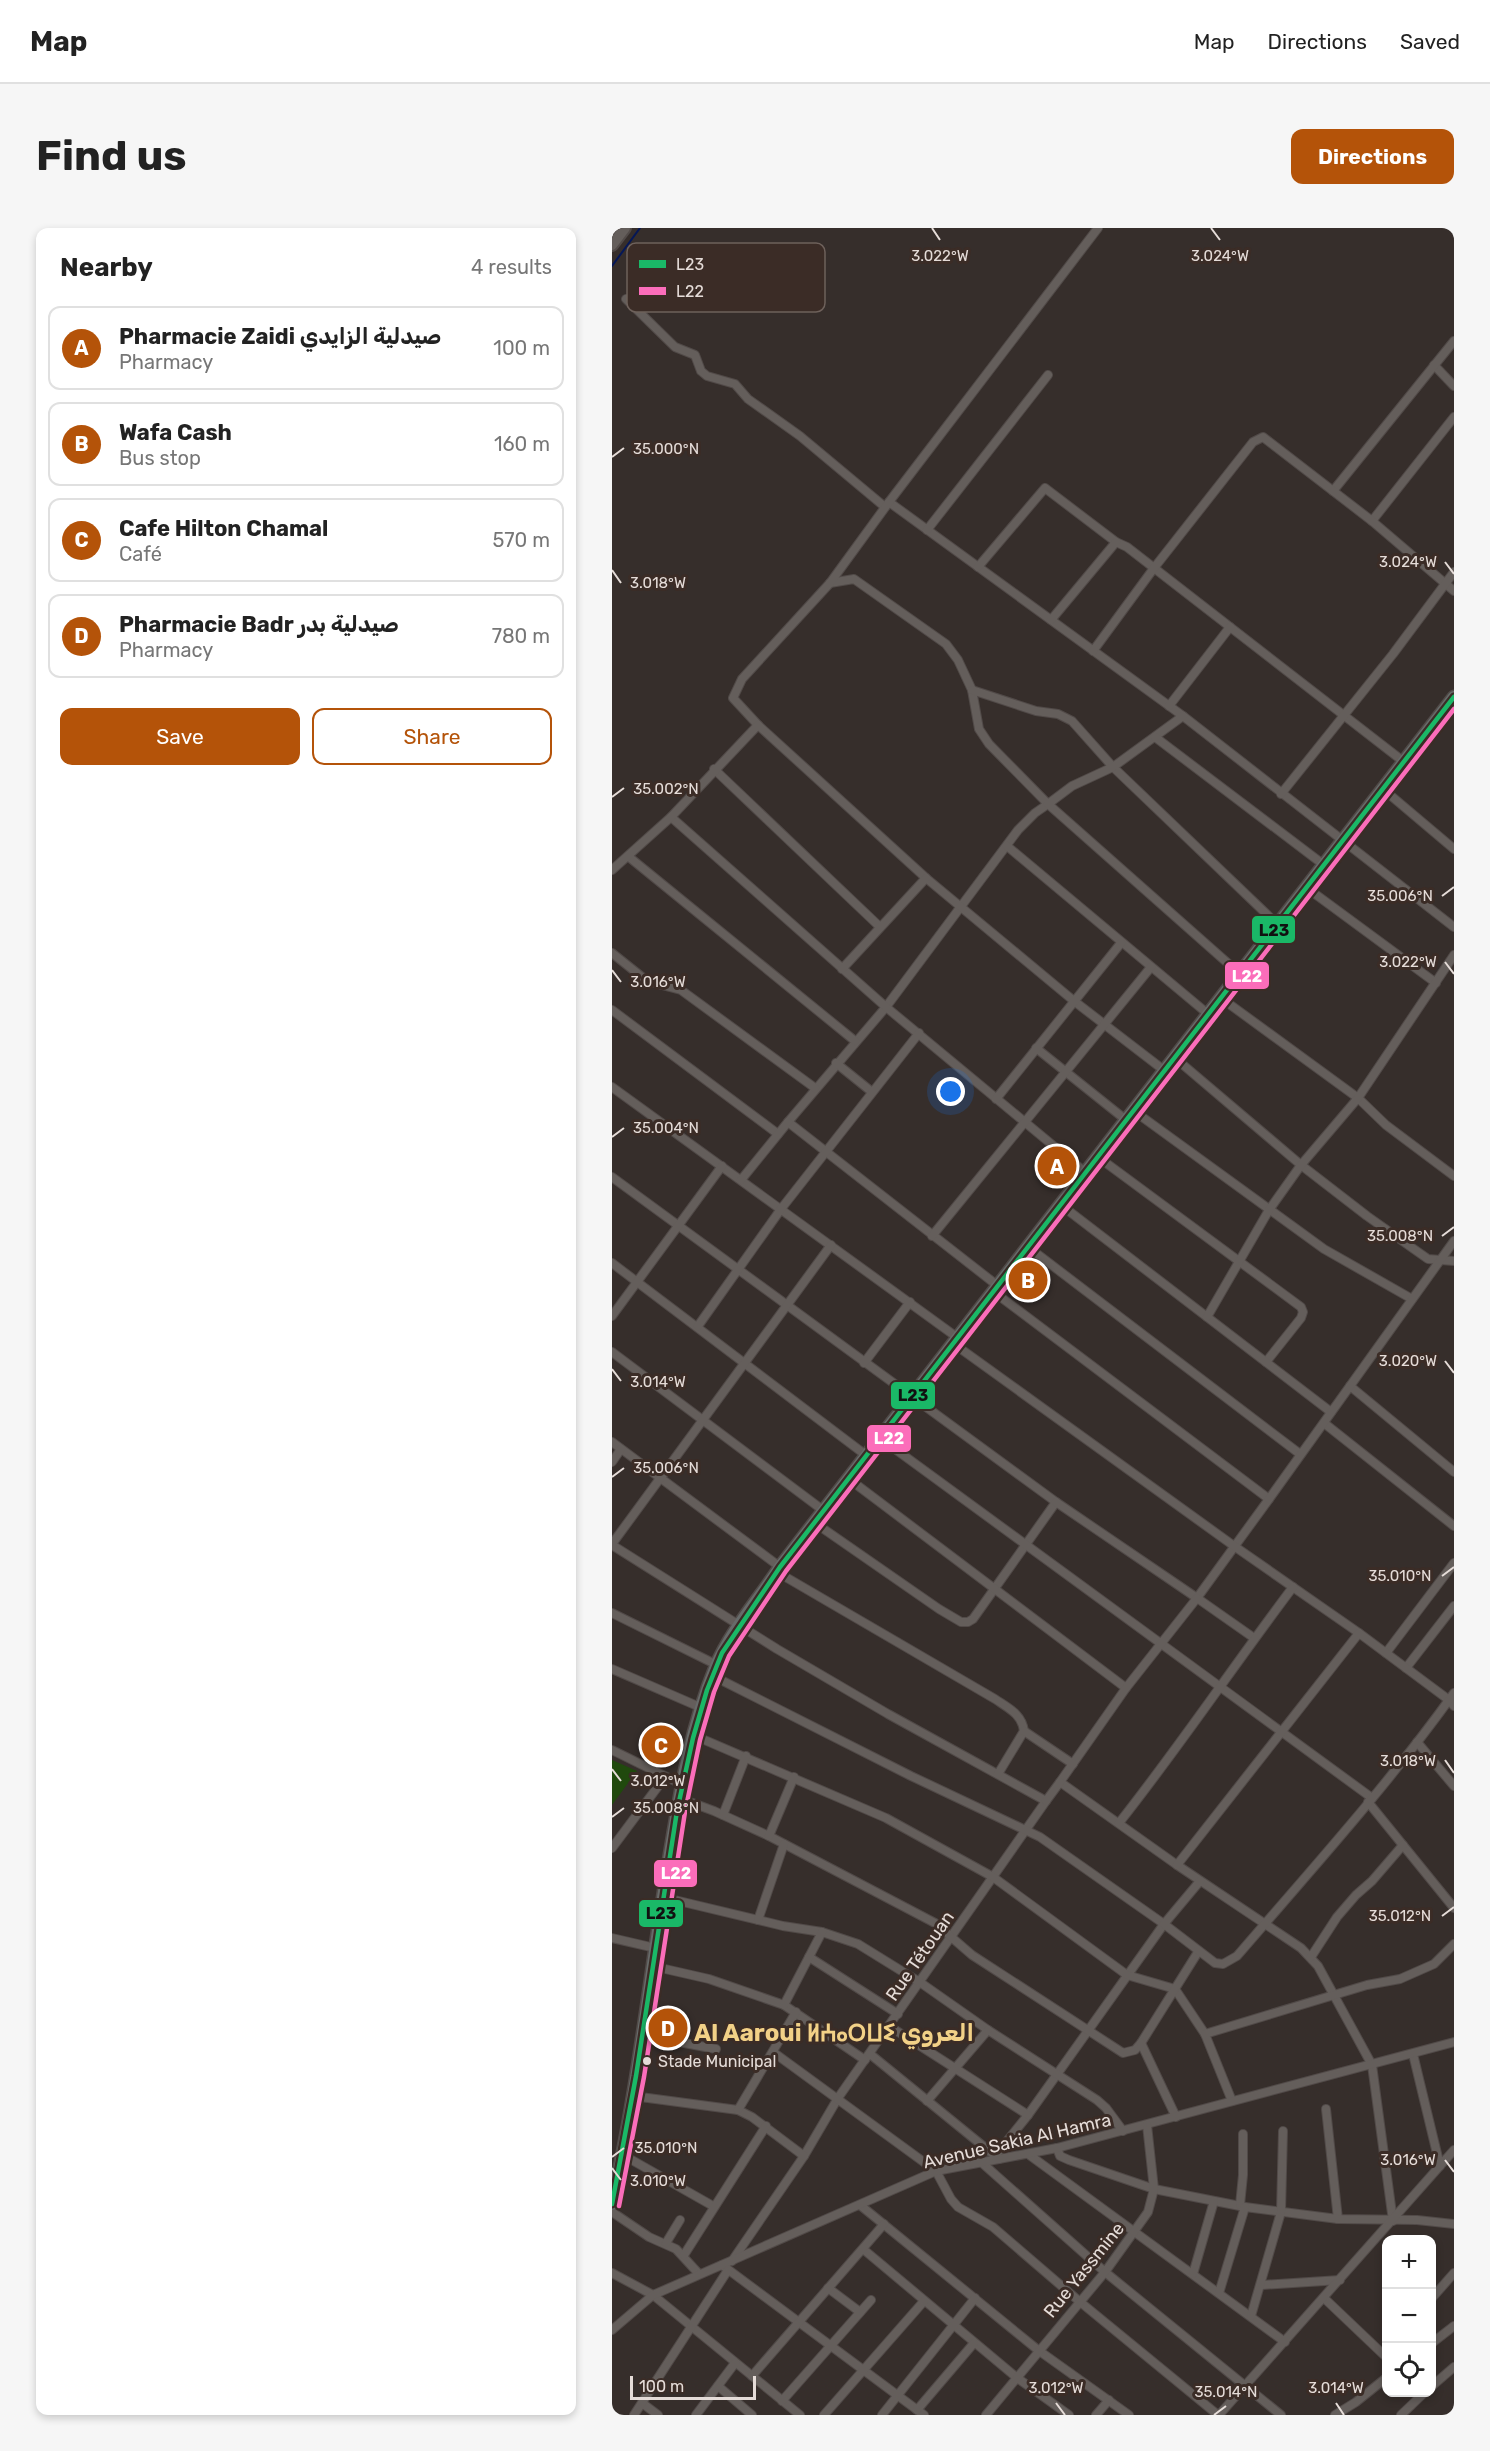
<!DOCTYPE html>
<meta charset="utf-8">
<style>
body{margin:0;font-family:Rubik,Cairo,"Noto Sans Tifinagh",sans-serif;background:#f6f6f6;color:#222}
.controls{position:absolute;right:18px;bottom:18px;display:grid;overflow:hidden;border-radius:12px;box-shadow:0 3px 9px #0003}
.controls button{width:54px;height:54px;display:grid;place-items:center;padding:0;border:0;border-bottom:2px solid #e0e0e0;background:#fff;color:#222;font:30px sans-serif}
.scale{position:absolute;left:18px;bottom:15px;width:126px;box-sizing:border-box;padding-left:6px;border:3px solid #e5dcd8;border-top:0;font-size:16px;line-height:21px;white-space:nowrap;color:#e5dcd8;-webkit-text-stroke:4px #3b2c26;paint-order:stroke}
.you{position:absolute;left:339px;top:864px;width:21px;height:21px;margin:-15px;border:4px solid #fff;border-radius:50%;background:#1a73e8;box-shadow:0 0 0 9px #1a73e833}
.badge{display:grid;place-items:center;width:39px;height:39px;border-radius:50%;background:#b45309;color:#fff;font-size:20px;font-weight:700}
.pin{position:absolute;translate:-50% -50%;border:3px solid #fff;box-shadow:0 2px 6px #0006}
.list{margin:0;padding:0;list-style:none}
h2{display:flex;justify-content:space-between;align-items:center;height:78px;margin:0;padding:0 24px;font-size:26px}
h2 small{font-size:20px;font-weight:400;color:#767676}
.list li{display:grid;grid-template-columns:39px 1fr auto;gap:18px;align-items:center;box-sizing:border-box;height:84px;margin:0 12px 12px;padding:0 12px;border:2px solid #e0e0e0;border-radius:12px}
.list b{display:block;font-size:22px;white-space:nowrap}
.list p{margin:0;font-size:20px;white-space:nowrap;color:#767676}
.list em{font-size:20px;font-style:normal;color:#767676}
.actions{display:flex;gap:12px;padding:18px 24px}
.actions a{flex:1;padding:14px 0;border:2px solid #b45309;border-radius:12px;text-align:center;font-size:21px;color:#b45309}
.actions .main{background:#b45309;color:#fff}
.icon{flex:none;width:33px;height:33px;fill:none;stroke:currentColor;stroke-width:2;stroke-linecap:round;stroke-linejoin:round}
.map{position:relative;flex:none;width:842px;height:2187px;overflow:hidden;border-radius:12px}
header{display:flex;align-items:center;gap:36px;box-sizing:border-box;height:84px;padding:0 30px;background:#fff;border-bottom:2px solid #e0e0e0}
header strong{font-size:28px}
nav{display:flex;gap:33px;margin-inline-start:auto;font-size:21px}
.intro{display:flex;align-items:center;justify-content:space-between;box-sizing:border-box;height:144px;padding:0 36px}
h1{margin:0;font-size:42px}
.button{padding:15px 27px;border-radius:12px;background:#b45309;color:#fff;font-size:21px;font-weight:700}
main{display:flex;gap:36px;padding:0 36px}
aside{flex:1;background:#fff;border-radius:12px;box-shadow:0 3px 9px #0003}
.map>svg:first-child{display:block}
.green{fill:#20490d}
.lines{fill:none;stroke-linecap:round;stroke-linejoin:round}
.stream{stroke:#051757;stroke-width:2}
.minor-casing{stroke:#514a48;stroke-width:10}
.tertiary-casing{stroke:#514a48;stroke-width:14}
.primary-casing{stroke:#514a48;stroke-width:15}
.minor{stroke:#645e5b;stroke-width:8}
.tertiary{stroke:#645e5b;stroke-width:10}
.primary{stroke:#676b6a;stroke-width:12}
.bus-1-casing{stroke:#3b2c26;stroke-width:9}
.bus-2-casing{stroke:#3b2c26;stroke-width:9}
.bus-1{stroke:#1ab867;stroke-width:4.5}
.bus-2{stroke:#fb6dba;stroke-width:4.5}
.ticks{fill:none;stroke:#e5dcd8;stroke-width:2}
.bus-dot{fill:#e5dcd8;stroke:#3b2c26;stroke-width:2}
.labels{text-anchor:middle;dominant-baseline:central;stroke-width:6;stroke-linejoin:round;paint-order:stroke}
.bus-label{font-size:16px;fill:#e5dcd8;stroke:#3b2c26;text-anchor:start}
.street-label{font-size:18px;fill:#e5dcd8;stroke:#3b2c26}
.district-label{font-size:24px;font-weight:bold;fill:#f2d187;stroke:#3b2c26}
.key{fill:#3b2c26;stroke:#6e615b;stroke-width:1.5}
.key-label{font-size:16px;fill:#e5dcd8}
.ticks-label{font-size:15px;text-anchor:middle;fill:#e5dcd8;stroke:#3b2c26;stroke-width:6;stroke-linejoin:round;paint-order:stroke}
.line-badge{stroke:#3b2c26;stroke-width:2}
.badge-label{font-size:16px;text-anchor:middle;font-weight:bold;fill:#fff}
.pale-badge-label{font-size:16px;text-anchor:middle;font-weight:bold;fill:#111}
</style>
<header>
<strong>Map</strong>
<nav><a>Map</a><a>Directions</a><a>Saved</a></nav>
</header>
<div class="intro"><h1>Find us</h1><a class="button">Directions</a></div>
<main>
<aside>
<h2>Nearby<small>4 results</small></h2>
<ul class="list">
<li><span class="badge">A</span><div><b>Pharmacie Zaidi صيدلية الزايدي</b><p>Pharmacy</p></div><em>100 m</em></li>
<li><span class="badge">B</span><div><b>Wafa Cash</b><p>Bus stop</p></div><em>160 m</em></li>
<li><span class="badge">C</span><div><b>Cafe Hilton Chamal</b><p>Café</p></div><em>570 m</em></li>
<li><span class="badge">D</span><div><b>Pharmacie Badr صيدلية بدر</b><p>Pharmacy</p></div><em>780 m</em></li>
</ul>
<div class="actions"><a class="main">Save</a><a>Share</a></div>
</aside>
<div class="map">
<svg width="842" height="2187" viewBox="0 0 842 2187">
<rect width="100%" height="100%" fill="#362e2b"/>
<path class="green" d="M0,1532L25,1543L0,1577Z"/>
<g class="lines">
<path class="stream" d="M0,38L28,0"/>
<g class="minor-casing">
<g id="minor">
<path d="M14,71L63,119L83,127L89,143L95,148L123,156L136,171L188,208L273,279"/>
<path d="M822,137L842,158"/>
<path d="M721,263L842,113"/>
<path d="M277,274L571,488L842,699"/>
<path d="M760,293L842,189"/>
<path d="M315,302L436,147"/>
<path d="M366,339L433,260L504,314L515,319L792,534"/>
<path d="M218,355L242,351L334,416L346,432L360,462L367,501L377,516L436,576L423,585L406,602L274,779L176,894L386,1058"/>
<path d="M439,392L504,314"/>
<path d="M481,423L542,340L641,214L651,209L760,293L842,363"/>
<path d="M360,462L424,483L446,486L460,493L501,539L666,697"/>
<path d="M557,478L618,399"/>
<path d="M571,488L501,539L460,558L436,576L628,746"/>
<path d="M146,497L121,470L130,451L218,355L277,274L486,0"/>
<path d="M543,509L712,637"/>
<path d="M102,541L268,699"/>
<path d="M771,561L842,621"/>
<path d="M669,566L781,426L842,344"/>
<path d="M59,589L274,779L473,944"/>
<path d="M395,618L596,786"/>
<path d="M17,629L243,813"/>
<path d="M0,642L59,589L146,497L314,650L462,773L553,843"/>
<path d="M695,660L824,755"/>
<path d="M0,725L35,753L69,762L203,860"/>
<path d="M230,741L314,650"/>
<path d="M609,770L746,870L774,897L842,948"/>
<path d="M0,782L166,906"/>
<path d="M424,820L514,892"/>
<path d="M563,830L689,937L755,988L816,1031L842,1033"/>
<path d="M224,835L260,864"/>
<path d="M0,859L346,1110"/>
<path d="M384,871L509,715"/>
<path d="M522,883L712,1021L800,1071"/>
<path d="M486,929L689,1079L691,1084L689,1090L654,1134"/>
<path d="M0,949L444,1274L361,1391L356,1394H349L327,1381L203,1295"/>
<path d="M129,952L176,894"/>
<path d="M449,977L719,1184"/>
<path d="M320,1008L539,739"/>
<path d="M416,1019L688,1226"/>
<path d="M0,1035L255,1228"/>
<path d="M382,1064L657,1271L585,1370L444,1274"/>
<path d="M0,1088L110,938"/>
<path d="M595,1089L657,982L689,937L746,870L842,727"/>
<path d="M86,1098L169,981L307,805"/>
<path d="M342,1116L622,1318L747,1405"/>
<path d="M0,1124L212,1283"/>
<path d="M252,1135L298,1074"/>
<path d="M738,1158L842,1244"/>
<path d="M712,1195L842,1298"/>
<path d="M268,1210L760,1570"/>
<path d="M0,1214L168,1339"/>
<path d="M0,1234L9,1221"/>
<path d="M237,1251L514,1460"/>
<path d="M657,1271L842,1013"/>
<path d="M0,1316L219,1017"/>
<path d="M0,1317L165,1421L276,1486L434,1573L226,1870L192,1928L120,2033"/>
<path d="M165,1344L383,1471C396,1480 410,1486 412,1503L386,1546"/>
<path d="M0,1385L105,1437"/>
<path d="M642,1410L585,1370L514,1460L448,1554L565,1637L689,1720L706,1738L760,1837L781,1993"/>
<path d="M774,1425L842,1335"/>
<path d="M794,1440L842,1378"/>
<path d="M0,1441L90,1480"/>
<path d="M101,1448L299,1548L428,1609L552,1696L416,1887L383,1928"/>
<path d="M412,1503L461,1536"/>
<path d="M81,1507L274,1590L381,1649L515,1747L563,1761L593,1806"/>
<path d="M805,1514L842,1558"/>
<path d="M0,1522L69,1556"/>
<path d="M67,1570L102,1583L157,1608L323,1695L360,1727L511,1825L523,1822L529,1815L586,1724"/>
<path d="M434,1573L448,1554"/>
<path d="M756,1574L842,1680"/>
<path d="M111,1587L134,1528"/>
<path d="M507,1595C568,1518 622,1437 681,1359"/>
<path d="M157,1608L182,1549"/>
<path d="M0,1620L53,1549"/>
<path d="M565,1637L747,1405L837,1472L842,1478"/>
<path d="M588,1653L552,1696L603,1735L611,1736L625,1728C699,1642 776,1557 842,1465"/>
<path d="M50,1669L171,1698L210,1704L246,1716L309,1755L376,1802L485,1872L494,1880L511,1903"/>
<path d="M146,1692L172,1616"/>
<path d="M0,1710L43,1720"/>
<path d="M197,1729L286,1786"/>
<path d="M699,1729L725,1689L744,1667L760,1653L791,1617"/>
<path d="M40,1738L97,1751L172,1777L253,1832"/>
<path d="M172,1777L210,1704"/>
<path d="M277,1798L416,1887"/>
<path d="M30,1807L104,1821"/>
<path d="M529,1815L564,1889"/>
<path d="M161,1824L324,1943L339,1971L346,1979L381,1999L467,2073L606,2187"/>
<path d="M258,1826L387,1931"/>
<path d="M801,1826L828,1938"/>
<path d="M21,1868L126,1882L140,1889L192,1928"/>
<path d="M315,1873L376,1802"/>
<path d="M620,1873L593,1806L755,1757L788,1751L822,1736L842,1716"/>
<path d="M714,1881L726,1991"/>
<path d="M126,1882L184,1784"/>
<path d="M445,1920L448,1928L457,1932L542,1961L633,1979L726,1991L805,1992L842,1996"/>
<path d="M416,1926L673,2114"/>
<path d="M11,1927L101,1978"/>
<path d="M369,1934L493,2044L669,2187"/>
<path d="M248,1977L426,2122L517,2187"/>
<path d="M628,1977L631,1947V1906"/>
<path d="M0,1984L37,2009L64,2021L87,2046"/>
<path d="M54,2015L68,1992"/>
<path d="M251,2021L404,2149L457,2187"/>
<path d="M72,2027L154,1898"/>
<path d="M110,2037L312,2187"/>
<path d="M0,2045L41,2067L188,2187"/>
<path d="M581,2046L602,1973"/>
<path d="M650,2057L728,2052"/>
<path d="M216,2060L248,2084"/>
<path d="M607,2065L633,1979"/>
<path d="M712,2070L774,2129"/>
<path d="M820,2070L842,2045"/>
<path d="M639,2088L669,1984L671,1903"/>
<path d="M0,2102L41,2067L324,1943L445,1920L842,1814"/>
<path d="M820,2115L842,2098"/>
<path d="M140,2148L272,1996"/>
<path d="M106,2158L140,2187"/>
<path d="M820,2158L842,2139"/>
<path d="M170,2173L259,2072"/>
<path d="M30,2175L46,2187"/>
<path d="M305,2182L362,2115"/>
<path d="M22,2187L116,2042"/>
<path d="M84,2187L123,2135"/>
<path d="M212,2187L312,2073"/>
<path d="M270,2187L363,2070"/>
<path d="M374,2187L493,2044L536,1984L542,1961L535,1897"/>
<path d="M484,2187L497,2172"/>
<path d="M607,2187L842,1922"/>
<path d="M723,2187L744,2174L774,2150"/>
<path d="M789,2187L813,2164"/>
</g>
</g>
<g class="tertiary-casing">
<path id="tertiary" d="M0,17L13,0"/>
</g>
<g class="primary-casing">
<path id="primary" d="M0,1976C26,1863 38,1746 57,1632C68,1566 78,1501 104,1438C120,1401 146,1373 168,1339L842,469"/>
</g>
<use href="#minor" class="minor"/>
<use href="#tertiary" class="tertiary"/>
<use href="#primary" class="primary"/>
<g class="bus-1-casing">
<path id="bus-1" d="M0,1976L24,1848L65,1583L81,1510L95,1462L110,1425L168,1339L842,469"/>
</g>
<g class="bus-2-casing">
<path id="bus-2" d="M7,1978L32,1849L73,1584L88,1512L102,1464L117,1428L174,1343L842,481"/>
</g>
<use href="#bus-1" class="bus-1"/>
<use href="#bus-2" class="bus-2"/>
</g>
<path class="ticks" d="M320,0L328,12M599,0L608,12M0,229L12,220M833,334L842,346M0,342L9,355M0,569L12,560M830,668L842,659M833,734L842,746M0,742L9,754M0,909L12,900M830,1008L842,999M833,1133L842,1145M0,1141L9,1153M0,1249L12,1240M830,1348L842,1339M833,1532L842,1545M0,1541L9,1553M0,1589L12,1580M830,1688L842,1679M0,1929L12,1920M833,1932L842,1944M0,1940L9,1952M444,2175L453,2187M724,2175L732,2187M602,2187L614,2178"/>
<circle class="bus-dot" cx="35" cy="1833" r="5"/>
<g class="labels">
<g class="bus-label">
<text x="46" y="1833">Stade Municipal</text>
</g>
<g class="street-label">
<text transform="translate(308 1728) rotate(-55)">Rue Tétouan</text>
<text transform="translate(405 1913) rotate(-13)">Avenue Sakia Al Hamra</text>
<text transform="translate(472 2042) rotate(-51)">Rue Yassmine</text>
</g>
<g class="district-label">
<text x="222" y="1805">Al Aaroui ⵍⵄⴰⵔⵡⵉ العروي</text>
</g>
</g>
<rect x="15" y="15" width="198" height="69" rx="9" class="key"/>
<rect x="27" y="32" width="27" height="8" fill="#1ab867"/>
<rect x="27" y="59" width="27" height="8" fill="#fb6dba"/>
<g class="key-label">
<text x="64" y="42">L23</text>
<text x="64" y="69">L22</text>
</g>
<g class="ticks-label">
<text x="328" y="33">3.022°W</text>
<text x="608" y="33">3.024°W</text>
<text x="54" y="226">35.000°N</text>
<text x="796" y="339">3.024°W</text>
<text x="46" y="360">3.018°W</text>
<text x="54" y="566">35.002°N</text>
<text x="788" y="673">35.006°N</text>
<text x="796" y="739">3.022°W</text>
<text x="46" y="759">3.016°W</text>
<text x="54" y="905">35.004°N</text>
<text x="788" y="1013">35.008°N</text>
<text x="796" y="1138">3.020°W</text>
<text x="46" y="1159">3.014°W</text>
<text x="54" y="1245">35.006°N</text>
<text x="788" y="1353">35.010°N</text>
<text x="796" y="1538">3.018°W</text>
<text x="46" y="1558">3.012°W</text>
<text x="54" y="1585">35.008°N</text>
<text x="788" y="1693">35.012°N</text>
<text x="54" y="1925">35.010°N</text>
<text x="796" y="1937">3.016°W</text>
<text x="46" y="1958">3.010°W</text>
<text x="444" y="2165">3.012°W</text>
<text x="724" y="2165">3.014°W</text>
<text x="614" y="2169">35.014°N</text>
</g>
<g class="line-badge">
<rect x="639" y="687" width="45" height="29" rx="6" fill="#1ab867"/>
<rect x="612" y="733" width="46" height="29" rx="6" fill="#fb6dba"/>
<rect x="278" y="1153" width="46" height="29" rx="6" fill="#1ab867"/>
<rect x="254" y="1196" width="46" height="29" rx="6" fill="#fb6dba"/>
<rect x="41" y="1631" width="45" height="29" rx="6" fill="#fb6dba"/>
<rect x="26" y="1671" width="46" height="29" rx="6" fill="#1ab867"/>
</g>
<g class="badge-label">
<text x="635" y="754">L22</text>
<text x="277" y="1216">L22</text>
<text x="64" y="1651">L22</text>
</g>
<g class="pale-badge-label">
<text x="662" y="708">L23</text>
<text x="301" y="1173">L23</text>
<text x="49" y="1691">L23</text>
</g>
</svg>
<div class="controls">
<button>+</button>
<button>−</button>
<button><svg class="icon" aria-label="locate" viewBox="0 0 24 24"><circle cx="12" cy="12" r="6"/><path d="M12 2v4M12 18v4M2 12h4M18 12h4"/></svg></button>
</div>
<div class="scale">100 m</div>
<div class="you"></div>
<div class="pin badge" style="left:445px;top:938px">A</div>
<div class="pin badge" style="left:416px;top:1052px">B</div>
<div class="pin badge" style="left:49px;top:1517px">C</div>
<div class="pin badge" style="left:56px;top:1800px">D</div>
</div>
</main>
